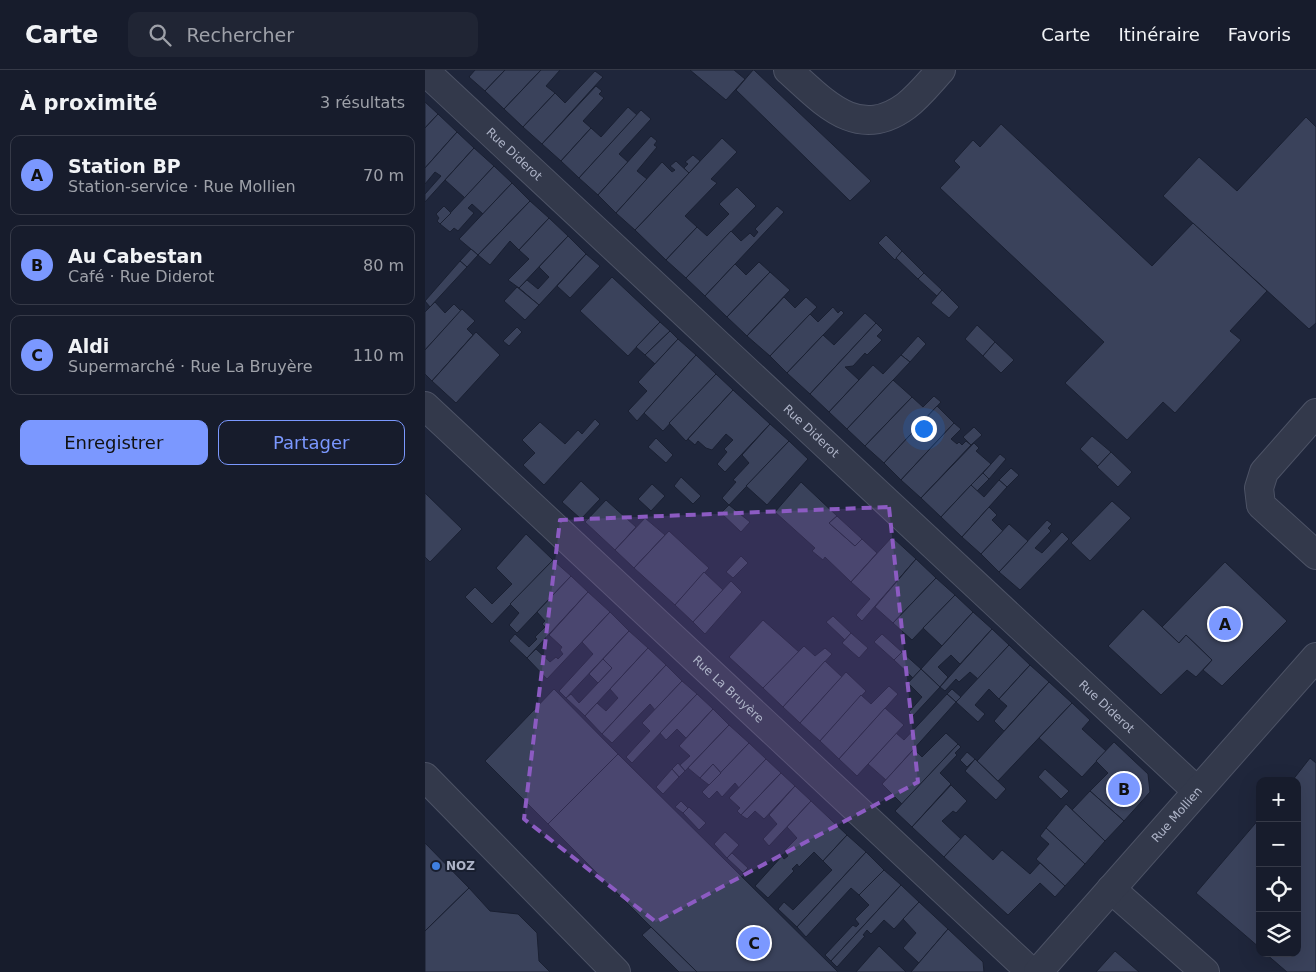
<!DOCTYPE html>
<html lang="fr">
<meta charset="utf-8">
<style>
body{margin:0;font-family:"DejaVu Sans",sans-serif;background:#202534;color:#f1f3f6}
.controls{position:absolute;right:15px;bottom:15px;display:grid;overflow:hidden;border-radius:10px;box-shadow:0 5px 20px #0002}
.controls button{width:45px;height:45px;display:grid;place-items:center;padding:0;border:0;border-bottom:1px solid #363a48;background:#171c2c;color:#f1f3f6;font:25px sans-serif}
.you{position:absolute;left:498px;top:358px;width:18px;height:18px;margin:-12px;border:4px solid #fff;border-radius:50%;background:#1a73e8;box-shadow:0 0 0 8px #1a73e833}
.badge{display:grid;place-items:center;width:32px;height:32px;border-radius:50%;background:#7b98ff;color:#111;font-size:16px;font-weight:700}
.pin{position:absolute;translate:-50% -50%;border:2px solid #fff;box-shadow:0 1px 5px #0006}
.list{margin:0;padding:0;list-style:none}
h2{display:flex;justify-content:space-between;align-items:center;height:65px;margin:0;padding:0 20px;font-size:21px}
h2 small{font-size:16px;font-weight:400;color:#9ea1a9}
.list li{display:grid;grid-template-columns:32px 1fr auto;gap:15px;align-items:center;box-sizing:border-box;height:80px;margin:0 10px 10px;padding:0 10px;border:1px solid #363a48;border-radius:10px}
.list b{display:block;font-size:19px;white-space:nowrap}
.list p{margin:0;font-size:16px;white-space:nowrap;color:#9ea1a9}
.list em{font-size:16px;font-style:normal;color:#9ea1a9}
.actions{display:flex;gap:10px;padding:15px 20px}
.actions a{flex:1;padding:11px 0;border:1px solid #7b98ff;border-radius:10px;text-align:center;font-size:18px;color:#7b98ff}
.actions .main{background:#7b98ff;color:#111}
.icon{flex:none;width:28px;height:28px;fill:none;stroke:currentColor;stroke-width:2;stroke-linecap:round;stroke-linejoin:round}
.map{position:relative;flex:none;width:891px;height:902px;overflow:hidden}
header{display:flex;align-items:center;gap:30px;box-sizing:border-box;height:70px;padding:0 25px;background:#171c2c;border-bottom:1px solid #363a48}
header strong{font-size:24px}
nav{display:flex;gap:28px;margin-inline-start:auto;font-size:18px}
.search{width:350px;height:45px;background:#202534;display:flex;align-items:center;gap:12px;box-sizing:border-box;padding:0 18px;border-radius:10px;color:#9ea1a9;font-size:19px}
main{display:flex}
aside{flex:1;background:#171c2c}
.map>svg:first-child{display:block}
.building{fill:#3a425b;stroke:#1a2032}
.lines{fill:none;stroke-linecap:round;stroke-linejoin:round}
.minor-casing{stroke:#4d5366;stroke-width:30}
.minor{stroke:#33394b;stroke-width:28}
.marked{fill:#8c5bc2;fill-opacity:0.2;stroke:#8c5bc2;stroke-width:4;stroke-dasharray:10 6;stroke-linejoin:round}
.shop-dot{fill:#3f7fe0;stroke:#181e2f;stroke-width:2}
.labels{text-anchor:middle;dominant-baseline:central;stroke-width:4;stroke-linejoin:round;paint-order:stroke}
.street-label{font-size:12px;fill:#adb3c7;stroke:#181e2f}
.poi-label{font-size:12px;font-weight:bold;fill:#adb3c7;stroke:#181e2f;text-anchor:start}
</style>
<header>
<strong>Carte</strong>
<div class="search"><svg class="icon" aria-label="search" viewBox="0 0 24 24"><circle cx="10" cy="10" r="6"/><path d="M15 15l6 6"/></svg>Rechercher</div>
<nav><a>Carte</a><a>Itinéraire</a><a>Favoris</a></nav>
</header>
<main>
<aside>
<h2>À proximité<small>3 résultats</small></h2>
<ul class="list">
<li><span class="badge">A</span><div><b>Station BP</b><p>Station-service · Rue Mollien</p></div><em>70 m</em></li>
<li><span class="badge">B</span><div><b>Au Cabestan</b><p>Café · Rue Diderot</p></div><em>80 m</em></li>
<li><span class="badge">C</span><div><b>Aldi</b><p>Supermarché · Rue La Bruyère</p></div><em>110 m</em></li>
</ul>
<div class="actions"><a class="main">Enregistrer</a><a>Partager</a></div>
</aside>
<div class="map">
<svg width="891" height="902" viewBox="0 0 891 902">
<rect width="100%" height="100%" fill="#1f263b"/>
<g class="building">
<path d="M50,0H80L60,21L44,7Z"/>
<path d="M80,0H116L79,39L60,21Z"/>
<path d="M116,0H135L121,16L130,23L98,57L79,39Z"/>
<path d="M265,0H309L320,9L301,30Z"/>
<path d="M328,0H329L446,111L425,131L311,20Z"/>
<path d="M170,1L178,7L117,74L98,57L130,23L140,33Z"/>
<path d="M171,16L177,21L174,24L179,28L158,51L166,58L136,91L117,74Z"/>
<path d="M0,32L13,44L0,58Z"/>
<path d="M203,37L212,45L154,108L136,91L166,58L176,67Z"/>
<path d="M216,40L226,49L194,84L203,92L173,125L154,108Z"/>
<path d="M13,44L32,62L0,98V58Z"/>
<path d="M881,47L891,57V253L884,259L738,126L774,87L812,121Z"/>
<path d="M576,54L727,196L768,153L842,221L805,261L816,270L750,343L738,332L702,370L640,313L679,272L515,118L535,97L529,91L548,70L555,77Z"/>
<path d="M32,62L49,78L0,132V124L16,106L10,102L0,114V98Z"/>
<path d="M226,66L232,71L229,75L232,77L212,101L222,109L191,143L173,125Z"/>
<path d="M297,68L312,82L286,109L292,113L260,146L272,157L241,190L210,160Z"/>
<path d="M49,78L69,96L40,128L20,110Z"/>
<path d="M268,85L275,91L264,103L259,98L263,94L260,92Z"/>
<path d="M251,91L264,103L210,160L191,143L237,92L247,102L250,100L245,96Z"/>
<path d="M69,96L87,113L58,144L47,134L43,138L49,143L33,161L29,158L25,162L15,154Z"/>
<path d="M87,113L105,131L53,185L34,169Z"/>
<path d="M312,117L331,136L261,208L241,190L272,157L282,166L304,144L294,134Z"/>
<path d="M105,131L124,148L94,180L85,171L65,195L53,185Z"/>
<path d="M19,136L26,143L15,154L12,151L14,148L11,144Z"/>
<path d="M352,136L359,142L280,226L261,208L306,161L316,171L325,163L329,167L333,162L330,159Z"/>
<path d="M124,148L143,166L94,218L83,210L104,189L94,180Z"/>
<path d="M461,165L477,181L470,190L453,173Z"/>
<path d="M143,166L161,184L114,235L94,218L102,210L113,219L124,207L114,197Z"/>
<path d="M46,179L53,185L42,197L35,191Z"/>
<path d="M477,181L499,203L493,209L471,188Z"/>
<path d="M161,184L175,196L145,228L132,216Z"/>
<path d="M35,191L42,197L5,237L0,231Z"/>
<path d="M334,192L345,202L302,247L280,226L310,194L321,205Z"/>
<path d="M345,202L365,220L322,266L302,247Z"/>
<path d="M499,203L517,220L512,226L493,209Z"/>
<path d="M187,207L235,252L203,286L155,241Z"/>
<path d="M92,217L114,235L100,250L79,231Z"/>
<path d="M517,220L534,237L524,248L506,233Z"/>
<path d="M359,227L370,238L381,227L392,237L345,286L322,266Z"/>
<path d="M10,232L20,243L29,234L36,241L0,280V242Z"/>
<path d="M408,237L413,243L416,240L419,243L362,303L345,286L385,244L393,252Z"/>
<path d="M37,239L50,251L42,259L48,265L7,311L0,304V280Z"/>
<path d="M440,243L451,253L385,324L362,303L398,265L409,275Z"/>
<path d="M235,252L245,261L220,285L211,277Z"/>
<path d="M451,253L458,260L452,266L457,270L442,285L440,283L428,296L420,297L434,310L404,342L385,324Z"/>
<path d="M552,255L570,272L558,286L540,269Z"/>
<path d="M92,257L97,262L84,276L78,271Z"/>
<path d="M245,261L253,269L230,294L220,285Z"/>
<path d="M51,262L75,285L31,333L7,311Z"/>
<path d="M493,266L501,274L485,292L476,285Z"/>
<path d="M253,269L271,285L212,351L203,341L222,321L213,312Z"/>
<path d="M570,272L589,290L576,303L558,286Z"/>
<path d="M271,285L291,304L238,361L219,343Z"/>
<path d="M476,285L485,292L422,359L404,342L448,295L458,304Z"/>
<path d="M291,304L308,320L261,371L244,353Z"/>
<path d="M468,310L487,327L440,376L422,359Z"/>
<path d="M308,320L345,354L300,402L292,394L302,382L299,379L308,370L301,364L287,380L281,378L273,371L270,375L263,369Z"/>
<path d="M509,326L516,332L459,393L440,376L487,327L498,337Z"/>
<path d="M512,336L529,353L476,410L459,393Z"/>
<path d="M170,349L175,354L119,415L98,395L110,383L97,370L115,352L140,374L153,360L157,364Z"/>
<path d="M529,353L536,359L526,369L532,374L534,372L537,375L541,371L546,375L496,428L476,410Z"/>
<path d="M345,354L364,371L304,435L297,428L311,412L308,410L324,393L317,385Z"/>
<path d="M549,357L557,365L546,375L538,367Z"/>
<path d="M667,366L686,382L673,396L655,379Z"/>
<path d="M231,368L248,385L241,393L223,377Z"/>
<path d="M364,371L383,389L342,435L321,416Z"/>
<path d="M549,373L554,378L551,381L566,394L516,447L496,428Z"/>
<path d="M686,382L707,402L693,417L672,397Z"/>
<path d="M575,384L581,389L564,409L558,403Z"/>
<path d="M586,398L594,405L582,417L574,410Z"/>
<path d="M558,403L564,409L552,421L546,415Z"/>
<path d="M256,407L276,426L268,434L249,416Z"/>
<path d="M574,410L582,417L537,467L516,447L546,415L559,427Z"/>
<path d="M156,411L175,429L156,449L137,432Z"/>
<path d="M376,412L412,446L404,453L430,476L437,469L452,483L426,512L400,487L398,490L387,481L390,478L350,442Z"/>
<path d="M227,414L240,426L226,441L213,429Z"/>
<path d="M0,423L37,459L5,492L0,487Z"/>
<path d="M181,430L211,457L190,480L160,452Z"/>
<path d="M687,431L706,448L665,491L646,473Z"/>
<path d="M304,435L325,452L316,462L296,443Z"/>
<path d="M564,437L572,445L567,450L578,461L556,484L537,467Z"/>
<path d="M412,446L437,469L430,476L404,453Z"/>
<path d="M220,448L240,465L209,498L190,480Z"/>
<path d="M622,450L627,454L623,458L626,461L610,478L617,483L637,462L644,469L595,520L574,502Z"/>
<path d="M584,454L603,471L574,502L556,484Z"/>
<path d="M244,461L284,498L250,535L209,498Z"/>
<path d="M101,464L128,490L67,554L40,527L50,517L67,534L87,514L71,498Z"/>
<path d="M467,467L491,489L437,551L431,545L445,529L426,512Z"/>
<path d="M316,486L323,493L308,508L301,502Z"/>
<path d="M491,489L511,508L468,553L450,537Z"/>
<path d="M128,490L146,506L92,563L84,555L94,543L85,534Z"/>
<path d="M800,492L862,551L797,616L778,600L787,590L761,565L754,573L737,557Z"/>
<path d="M279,502L298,520L268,552L250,535Z"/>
<path d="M146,506L163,522L102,588L84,571L90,564L104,577L112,569L110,567L120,557L117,554L120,551L112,542Z"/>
<path d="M511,508L530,525L487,570L468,553Z"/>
<path d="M306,511L317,522L280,564L268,552Z"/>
<path d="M163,522L185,542L122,609L102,588L111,579L125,592L131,587L133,589L138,584L135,580L137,577L124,565Z"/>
<path d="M530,525L548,542L517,576L498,558Z"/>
<path d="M718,539L754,573L761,565L787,590L771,607L762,600L736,625L683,576Z"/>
<path d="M185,542L204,561L141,628L134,621L168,584L157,572Z"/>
<path d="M548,542L567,559L535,594L526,585L513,597L523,607L515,617L496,599Z"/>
<path d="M408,546L426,563L420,570L401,552Z"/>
<path d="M338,550L374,582L338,618L304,587Z"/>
<path d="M567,559L584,575L553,609L545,602L534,612L531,609L520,621L515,617Z"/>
<path d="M204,561L223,578L160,646L141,628L146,624L154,633L173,613L187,598L178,589Z"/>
<path d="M426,563L443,578L434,588L417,573Z"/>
<path d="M457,564L477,582L469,590L449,572Z"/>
<path d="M584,575L605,595L574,629L564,619L550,635L560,644L553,652L531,632Z"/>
<path d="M379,576L390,586L400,578L407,584L358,637L338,618Z"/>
<path d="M223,578L241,595L177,664L160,646L172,633L181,641L193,628L185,619Z"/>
<path d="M477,582L496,599L488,608L469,590Z"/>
<path d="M178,589L187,598L173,613L164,604Z"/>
<path d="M400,591L417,607L375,653L358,637Z"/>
<path d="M241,595L257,611L230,640L225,634L187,673L177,664Z"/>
<path d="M605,595L624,612L579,661L569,651L582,636L574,629Z"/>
<path d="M496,599L515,617L488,646L484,642L497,627L483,613Z"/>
<path d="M421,602L441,621L395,671L375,653Z"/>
<path d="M257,611L272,624L207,693L201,687L225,661L217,653Z"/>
<path d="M624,612L647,633L573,711L552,691Z"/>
<path d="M464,616L473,624L414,689L395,671L436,625L446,634Z"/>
<path d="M129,619L193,684L123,754L60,691Z"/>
<path d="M527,619L536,627L531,632L522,624Z"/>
<path d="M272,624L288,639L261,668L252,659L241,670L235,663Z"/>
<path d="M522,624L531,632L461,710L443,694L471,663L479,670Z"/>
<path d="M647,633L665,650L657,659L681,681L657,707L614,668Z"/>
<path d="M460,638L479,655L432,706L414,689Z"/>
<path d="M288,639L304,655L260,701L255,695L265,686L254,676Z"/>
<path d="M304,655L324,673L296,703L288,694L275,708L263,698Z"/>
<path d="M521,663L533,674L477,734L457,714L489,679L497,687Z"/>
<path d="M689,672L723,704L725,722L699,751L665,721L683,703L671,691Z"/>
<path d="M324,673L341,689L314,718L310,713L297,727L292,721L284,729L277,722Z"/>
<path d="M533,674L536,677L530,683L532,685L515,703L526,714L487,757L470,741Z"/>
<path d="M542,682L550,689L542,697L535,690Z"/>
<path d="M193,684L413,902H272L226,857L123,754Z"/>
<path d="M885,688L891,693V902H862L840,883H872V711H867Z"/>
<path d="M341,689L356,703L316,745L312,741L315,738L304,728Z"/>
<path d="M550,689L581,719L571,730L540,701Z"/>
<path d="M253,693L260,701L254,707L247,699Z"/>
<path d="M288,694L296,703L284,715L275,708Z"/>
<path d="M247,699L254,707L238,724L231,717Z"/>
<path d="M620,699L644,721L636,729L613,707Z"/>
<path d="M356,703L370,716L339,749L330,741L322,749L316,745Z"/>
<path d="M526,715L542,731L531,743L528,741L517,751L536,769L519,787L487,757Z"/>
<path d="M370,716L386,731L344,776L338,769L352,754L344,745Z"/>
<path d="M665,721L699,751L680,771L647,740Z"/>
<path d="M256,731L263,738L258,743L250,737Z"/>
<path d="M386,731L422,765L398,791L389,782L374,797L372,794L367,799L369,801L343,828L330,816L357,786L359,789L363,786L359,781L372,768L362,757Z"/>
<path d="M641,734L680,771L660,794L621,758Z"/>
<path d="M264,737L281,753L274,760L258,743Z"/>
<path d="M835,748V878L771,823Z"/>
<path d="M621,758L660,794L640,816L611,789L624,774L615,766Z"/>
<path d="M300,762L314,775L302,788L289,774Z"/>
<path d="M540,764L568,790L577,780L605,804L615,793L640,816L630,827L615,813L583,845L519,787Z"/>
<path d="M422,765L441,782L372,857L353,839L359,832L368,840L407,800L398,791Z"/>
<path d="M0,773L44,818L0,861Z"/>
<path d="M441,782L459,800L434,825L426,818L381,867L372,857Z"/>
<path d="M307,783L323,798L318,803L302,788Z"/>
<path d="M459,800L476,815L406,891L400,885L428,855L431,857L434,854L430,849L444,835L434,825Z"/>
<path d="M476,815L494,832L469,859L459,850L446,864L442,860L438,865L440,866L412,897L406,891Z"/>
<path d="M44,818L65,841L93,844L112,863L114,891L125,902H0V861Z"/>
<path d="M494,832L523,859L494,893L478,878L491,863L478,849Z"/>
<path d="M226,857L272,902H254L217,865Z"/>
<path d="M523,859L558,892L559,902H486Z"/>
<path d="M454,876L481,902H431Z"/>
<path d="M690,881L714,902H671Z"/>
</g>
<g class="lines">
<g class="minor-casing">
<g id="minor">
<path d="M363,0C398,31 432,72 481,36C494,26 505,12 516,0"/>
<path id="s1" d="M0,1L772,721"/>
<path id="s2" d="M0,336L606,902"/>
<path d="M891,343L839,402L834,418L836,435L891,485"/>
<path d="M0,707L191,902"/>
<path d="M686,819L780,902"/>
<path id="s3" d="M613,902L891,587"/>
</g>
</g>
<use href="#minor" class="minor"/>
</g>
<path class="marked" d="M464,437L493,712L231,852L99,749L135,450Z"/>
<circle class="shop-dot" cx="11" cy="796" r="5"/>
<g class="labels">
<g class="street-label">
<text stroke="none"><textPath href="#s1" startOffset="122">Rue Diderot</textPath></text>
<text stroke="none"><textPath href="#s1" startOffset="528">Rue Diderot</textPath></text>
<text stroke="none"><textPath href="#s2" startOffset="415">Rue La Bruyère</textPath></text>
<text stroke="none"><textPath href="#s1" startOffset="932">Rue Diderot</textPath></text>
<text stroke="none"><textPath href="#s3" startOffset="210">Rue Mollien</textPath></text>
</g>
<g class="poi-label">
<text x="21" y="796">NOZ</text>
</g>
</g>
</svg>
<div class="controls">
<button>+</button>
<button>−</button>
<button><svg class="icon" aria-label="locate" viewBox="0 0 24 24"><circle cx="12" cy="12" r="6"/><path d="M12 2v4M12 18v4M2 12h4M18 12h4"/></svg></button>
<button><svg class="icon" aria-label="layers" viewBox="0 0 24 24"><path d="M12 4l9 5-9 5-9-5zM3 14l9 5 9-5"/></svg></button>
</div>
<div class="you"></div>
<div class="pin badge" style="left:800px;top:554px">A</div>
<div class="pin badge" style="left:699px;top:719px">B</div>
<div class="pin badge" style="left:329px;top:873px">C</div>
</div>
</main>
